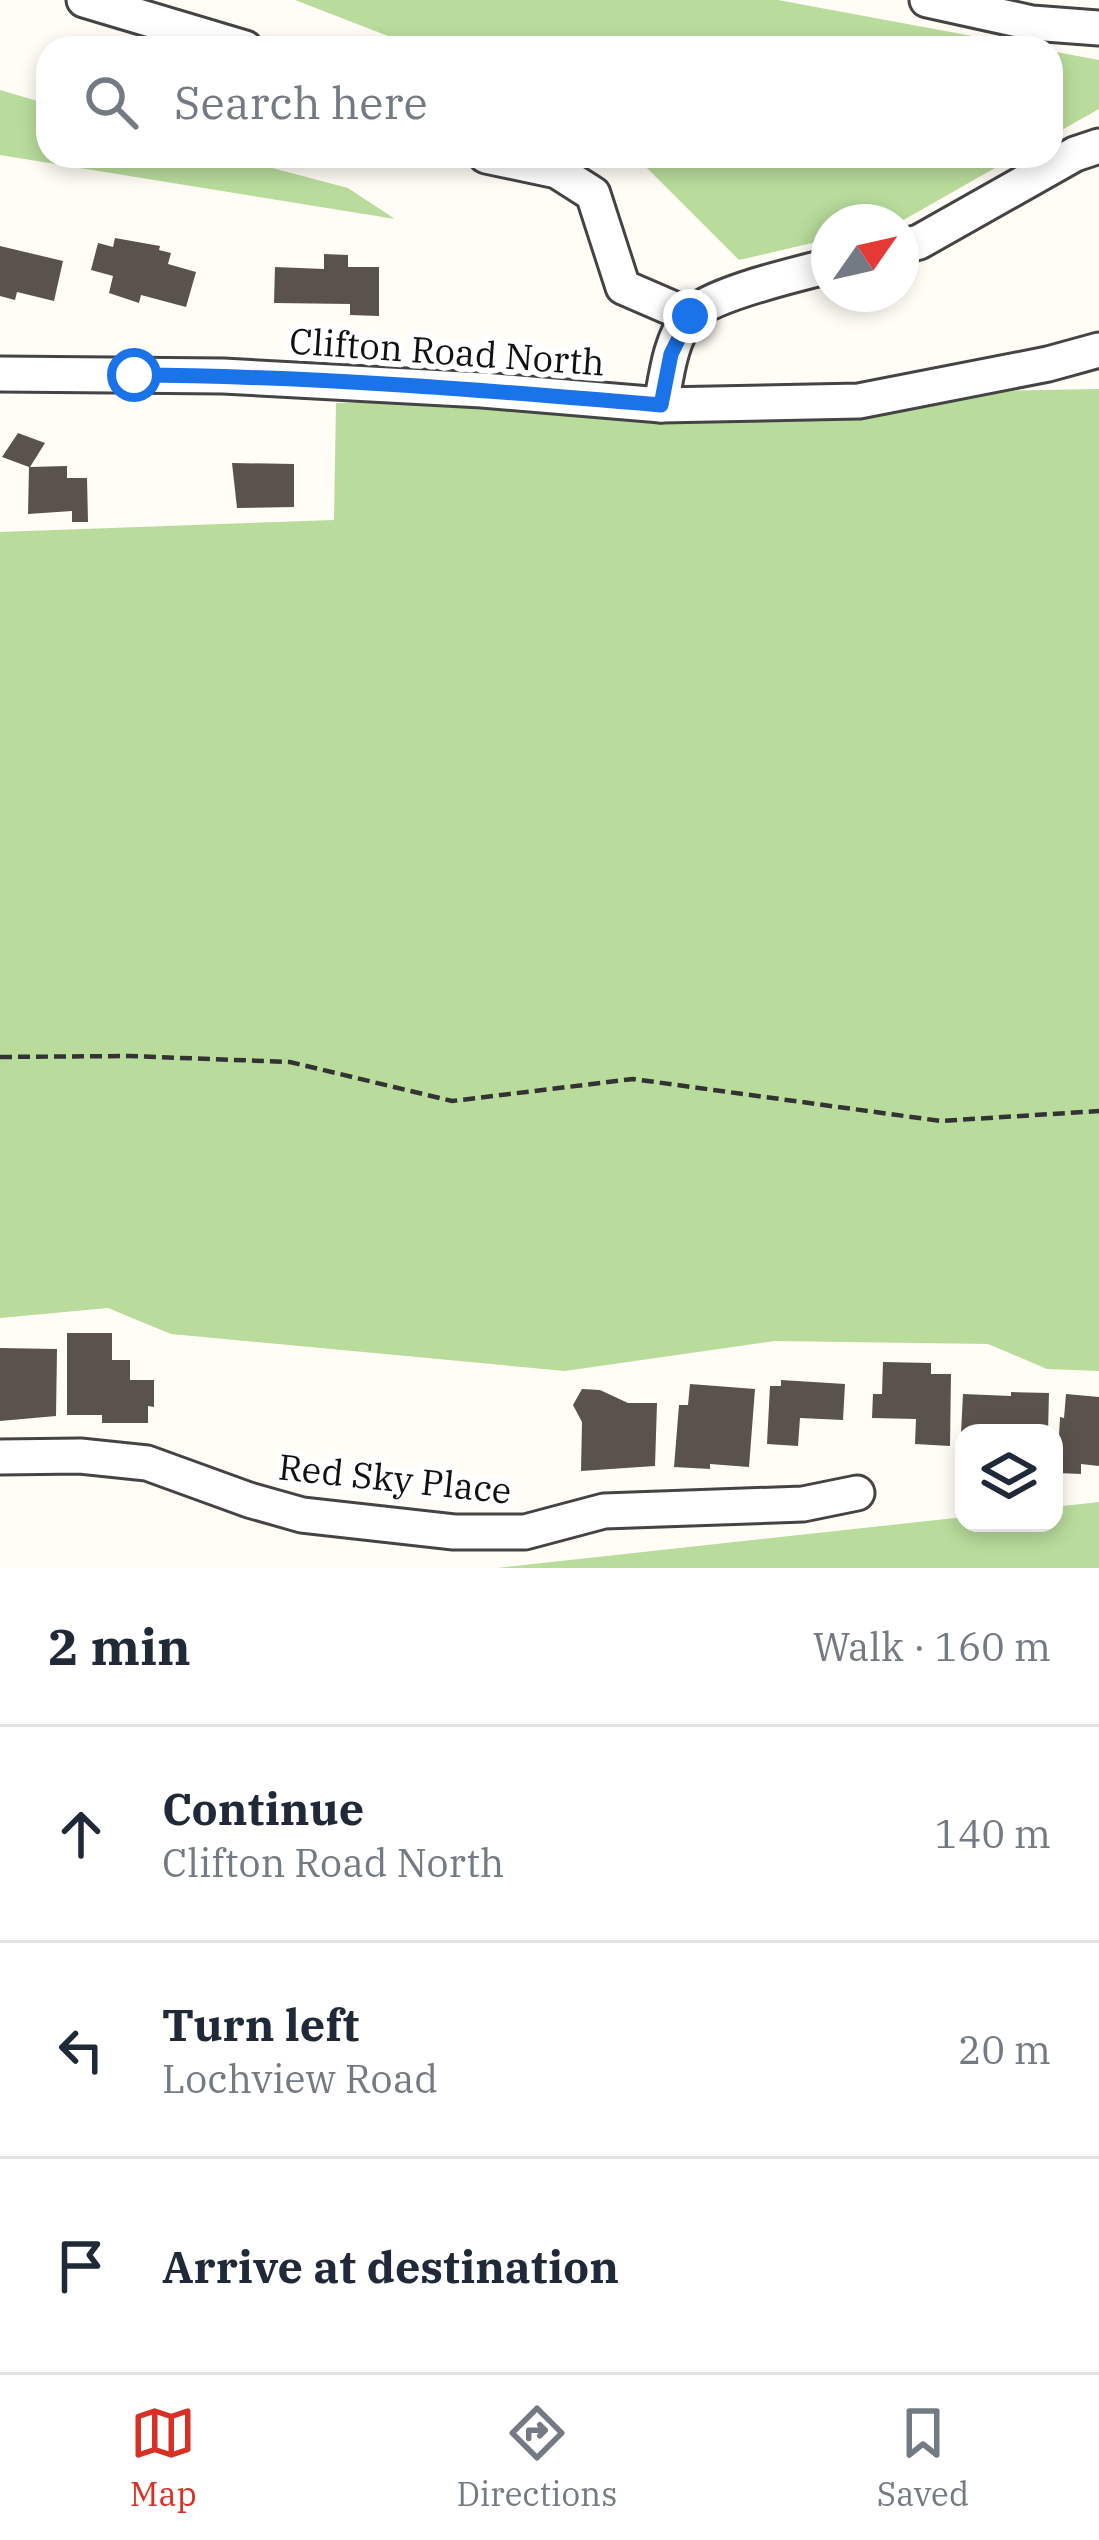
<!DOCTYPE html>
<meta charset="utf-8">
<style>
body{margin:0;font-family:"IBM Plex Serif",serif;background:#f2f2f3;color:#1f2937}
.controls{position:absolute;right:36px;bottom:36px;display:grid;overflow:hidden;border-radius:24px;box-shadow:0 6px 18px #0003}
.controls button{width:108px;height:108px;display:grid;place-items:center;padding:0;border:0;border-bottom:3px solid #e0e1e3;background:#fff;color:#1f2937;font:60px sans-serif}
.compass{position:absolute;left:811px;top:204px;width:108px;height:108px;border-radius:50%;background:#fff;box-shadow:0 6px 18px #0003;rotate:56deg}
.stop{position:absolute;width:36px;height:36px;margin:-27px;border:9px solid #1a73e8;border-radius:50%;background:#fff}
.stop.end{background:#1a73e8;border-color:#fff;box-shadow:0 3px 12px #0008}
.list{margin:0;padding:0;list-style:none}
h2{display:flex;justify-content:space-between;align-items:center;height:156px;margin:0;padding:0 48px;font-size:51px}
h2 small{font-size:39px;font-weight:400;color:#747a83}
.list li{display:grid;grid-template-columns:78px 1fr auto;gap:36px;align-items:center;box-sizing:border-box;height:216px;padding:0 48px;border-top:3px solid #e0e1e3}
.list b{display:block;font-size:45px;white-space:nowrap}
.list p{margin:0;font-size:39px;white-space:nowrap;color:#747a83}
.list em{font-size:39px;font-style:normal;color:#747a83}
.icon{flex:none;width:66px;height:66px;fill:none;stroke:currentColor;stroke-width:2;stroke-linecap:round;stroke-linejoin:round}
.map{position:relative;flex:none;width:1099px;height:1568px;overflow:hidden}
.search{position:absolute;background:#fff;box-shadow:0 6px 18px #0003;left:36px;right:36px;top:36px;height:132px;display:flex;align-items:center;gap:30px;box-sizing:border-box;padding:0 42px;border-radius:36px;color:#747a83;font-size:45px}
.sheet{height:804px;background:#fff}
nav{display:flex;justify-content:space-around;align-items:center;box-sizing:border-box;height:168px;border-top:3px solid #e0e1e3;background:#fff;font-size:33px;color:#747a83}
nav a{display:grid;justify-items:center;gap:6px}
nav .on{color:#d93025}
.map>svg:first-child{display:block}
.forest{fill:#b9dc9c}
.building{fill:#5a524d}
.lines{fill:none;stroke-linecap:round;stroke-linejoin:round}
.minor-casing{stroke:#444;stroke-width:39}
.path{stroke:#333;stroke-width:4.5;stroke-dasharray:12 6;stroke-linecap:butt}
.minor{stroke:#fff;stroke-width:33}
.route{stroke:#1a73e8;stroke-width:15}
.labels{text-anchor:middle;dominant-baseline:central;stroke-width:12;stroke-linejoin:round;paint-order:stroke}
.street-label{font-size:36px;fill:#111;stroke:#fff}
</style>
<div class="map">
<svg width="1099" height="1568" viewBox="0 0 1099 1568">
<rect width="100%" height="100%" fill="#fffdf5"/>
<g class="forest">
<path d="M295,0H778L1037,48H419Z"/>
<path d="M1051,51L1099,60V109L1051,136Z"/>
<path d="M0,90L48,104V156H227L348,188L395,219L0,155Z"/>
<path d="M635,156H1016L900,222H829V239L739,260Z"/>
<path d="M1099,389V1371L1047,1369L988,1344L775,1341L565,1371L171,1334L108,1308L0,1318V532L334,520L336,403Z"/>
<path d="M1099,1502V1568H497L964,1517V1523H1054V1507Z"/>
</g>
<g class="building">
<path d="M115,238L160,246L159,250L171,253L168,264L196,272L186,307L141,295L139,303L109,293L113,276L91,270L98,243L113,247Z"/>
<path d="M0,246L63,261L54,301L17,292L15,300L0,296Z"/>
<path d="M324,254L348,255V267H379V316L350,315V304L274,303L275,267L324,269Z"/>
<path d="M18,433L45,443L30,467L67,466V478H87L88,522H72V511L28,514L29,467L2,457Z"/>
<path d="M232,463L294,464V507L237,508Z"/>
<path d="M67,1333H112V1360H130V1380H154V1407L148,1406V1423H102V1415H67Z"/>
<path d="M0,1348L57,1349L56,1416L0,1421Z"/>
<path d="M883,1362L931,1363V1374H951L950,1446L915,1444L916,1419L872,1418L873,1394H882Z"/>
<path d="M781,1380L845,1384L843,1420L800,1418L798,1446L767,1444L770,1386H781Z"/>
<path d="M690,1384L755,1389L749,1467L710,1464V1469L674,1467L679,1405H688Z"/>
<path d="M582,1389L600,1390L628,1403H657L655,1466L581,1471L582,1422L573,1405Z"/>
<path d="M1011,1392L1049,1393L1048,1433H961L963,1394L1011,1396Z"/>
<path d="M1066,1394L1099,1397V1466L1081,1464V1474L1057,1473L1060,1417L1064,1418Z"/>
</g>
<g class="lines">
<g class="minor-casing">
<g id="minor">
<path d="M84,0L245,48"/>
<path d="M927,0L1032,23L1099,28"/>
<path d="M486,156L557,171L593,194L623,287L690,316"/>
<path d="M901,247L919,242L1075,154L1099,146"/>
<path d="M0,374L223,376L482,390L661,405L859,401L1048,364L1099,350"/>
<path d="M661,405C666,378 670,339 689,317C709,294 798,274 829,266"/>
<path d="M0,1457L80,1456L147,1463L249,1500L302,1515L454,1532H525L604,1511L803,1504L857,1493"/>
</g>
</g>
<path class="path" d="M0,1057L128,1056L290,1062L452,1101L633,1079L941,1121L1099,1111"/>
<use href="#minor" class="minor"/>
</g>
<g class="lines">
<path class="route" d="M134,375C310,376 485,390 661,405L671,354L690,316"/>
</g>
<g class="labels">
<g class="street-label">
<text transform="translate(447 351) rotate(4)">Clifton Road North</text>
<text transform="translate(395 1478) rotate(6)">Red Sky Place</text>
</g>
</g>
</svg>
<div class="controls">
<button><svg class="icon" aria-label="layers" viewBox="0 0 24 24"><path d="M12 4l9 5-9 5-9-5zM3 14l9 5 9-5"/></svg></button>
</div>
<svg class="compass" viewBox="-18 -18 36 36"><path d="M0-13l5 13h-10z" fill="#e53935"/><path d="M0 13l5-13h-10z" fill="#747a83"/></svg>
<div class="stop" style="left:134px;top:375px"></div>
<div class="stop end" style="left:690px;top:316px"></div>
<div class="search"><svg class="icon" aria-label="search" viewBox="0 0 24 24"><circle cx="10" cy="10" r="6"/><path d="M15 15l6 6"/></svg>Search here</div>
</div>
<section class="sheet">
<h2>2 min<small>Walk · 160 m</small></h2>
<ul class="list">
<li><svg class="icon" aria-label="ahead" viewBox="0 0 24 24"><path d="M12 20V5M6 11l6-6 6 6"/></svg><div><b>Continue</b><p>Clifton Road North</p></div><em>140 m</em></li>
<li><svg class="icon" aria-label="left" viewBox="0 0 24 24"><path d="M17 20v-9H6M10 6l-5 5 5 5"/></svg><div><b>Turn left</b><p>Lochview Road</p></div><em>20 m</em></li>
<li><svg class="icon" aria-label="arrive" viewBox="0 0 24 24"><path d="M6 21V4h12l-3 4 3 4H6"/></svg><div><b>Arrive at destination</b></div></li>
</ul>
</section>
<nav>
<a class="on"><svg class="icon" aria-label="map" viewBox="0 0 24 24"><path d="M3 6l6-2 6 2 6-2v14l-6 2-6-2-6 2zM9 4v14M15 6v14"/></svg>Map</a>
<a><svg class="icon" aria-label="directions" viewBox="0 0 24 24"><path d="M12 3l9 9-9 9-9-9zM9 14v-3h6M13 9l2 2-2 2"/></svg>Directions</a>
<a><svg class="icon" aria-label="saved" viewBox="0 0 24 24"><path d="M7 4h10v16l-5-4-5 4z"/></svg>Saved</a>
</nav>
